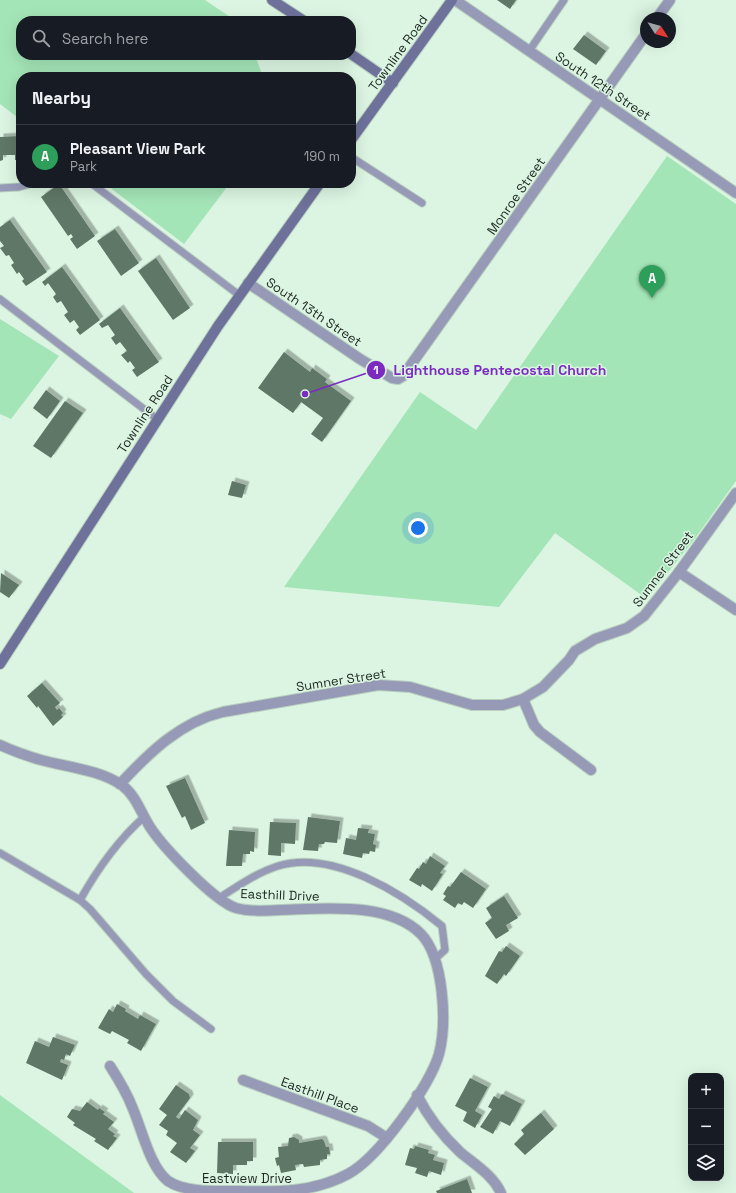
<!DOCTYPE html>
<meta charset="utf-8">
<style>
body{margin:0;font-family:"Space Grotesk",sans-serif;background:#242831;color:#f1f3f6}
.controls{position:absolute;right:12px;bottom:12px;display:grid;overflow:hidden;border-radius:8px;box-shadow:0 4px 16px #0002}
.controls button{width:36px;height:36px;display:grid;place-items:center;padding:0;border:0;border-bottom:1px solid #363941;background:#171b24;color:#f1f3f6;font:20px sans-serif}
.compass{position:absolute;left:640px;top:12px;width:36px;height:36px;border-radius:50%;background:#171b24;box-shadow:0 4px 16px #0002;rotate:126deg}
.you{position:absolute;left:418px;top:528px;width:14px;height:14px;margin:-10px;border:3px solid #fff;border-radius:50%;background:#1a73e8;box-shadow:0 0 0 6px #1a73e833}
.badge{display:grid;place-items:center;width:26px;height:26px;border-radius:50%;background:#2563eb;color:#fff;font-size:13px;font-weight:700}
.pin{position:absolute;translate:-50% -33px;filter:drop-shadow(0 1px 2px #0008)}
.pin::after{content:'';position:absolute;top:21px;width:14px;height:12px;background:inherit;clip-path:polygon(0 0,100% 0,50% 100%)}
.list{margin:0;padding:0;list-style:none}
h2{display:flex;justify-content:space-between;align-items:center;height:52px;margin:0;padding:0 16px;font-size:17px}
h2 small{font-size:13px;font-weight:400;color:#9ea1a6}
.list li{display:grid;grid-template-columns:26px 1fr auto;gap:12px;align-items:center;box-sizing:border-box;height:64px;padding:0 16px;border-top:1px solid #363941}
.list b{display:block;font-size:15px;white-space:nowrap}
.list p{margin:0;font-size:13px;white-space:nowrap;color:#9ea1a6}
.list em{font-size:13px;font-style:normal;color:#9ea1a6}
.icon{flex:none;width:22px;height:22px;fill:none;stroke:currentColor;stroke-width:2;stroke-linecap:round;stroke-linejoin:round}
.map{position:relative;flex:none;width:736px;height:1193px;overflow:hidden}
.search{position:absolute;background:#171b24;box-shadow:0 4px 16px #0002;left:16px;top:16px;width:340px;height:44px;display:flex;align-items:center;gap:10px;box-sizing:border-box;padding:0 14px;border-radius:16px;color:#9ea1a6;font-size:15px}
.panel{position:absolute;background:#171b24;box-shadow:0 4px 16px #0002;left:16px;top:72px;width:340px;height:116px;border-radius:16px}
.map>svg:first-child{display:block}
.green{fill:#a4e5b7}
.building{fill:#5f7766;filter:url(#shadow)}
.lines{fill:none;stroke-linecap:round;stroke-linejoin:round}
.lane-casing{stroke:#b9d0bf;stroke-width:9}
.street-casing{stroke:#b9d0bf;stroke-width:12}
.secondary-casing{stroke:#b9d0bf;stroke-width:12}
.lane{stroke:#979ab7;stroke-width:7}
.street{stroke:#979ab7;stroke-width:10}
.secondary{stroke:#6e729b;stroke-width:10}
.labels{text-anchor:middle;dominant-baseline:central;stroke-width:3;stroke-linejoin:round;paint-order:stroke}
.street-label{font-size:13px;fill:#1d2720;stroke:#dbf5e2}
.leader{fill:none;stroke:#7b2cbf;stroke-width:1.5}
.callout-dot{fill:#7b2cbf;stroke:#dbf5e2;stroke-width:1.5}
.mark-label{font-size:12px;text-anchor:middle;font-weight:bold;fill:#fff}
.callout-label{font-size:14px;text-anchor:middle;font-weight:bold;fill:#7b2cbf;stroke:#dbf5e2;stroke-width:3;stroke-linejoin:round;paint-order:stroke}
</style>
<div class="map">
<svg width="736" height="1193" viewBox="0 0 736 1193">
<defs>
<filter id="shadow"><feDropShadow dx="3.5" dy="-3.5" stdDeviation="0" flood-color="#0004"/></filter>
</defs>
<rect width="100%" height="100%" fill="#dbf5e2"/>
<g class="green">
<path d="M0,0H205L236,21H21V55H255L263,77H21V120L0,104Z"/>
<path d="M667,156L736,204V481L696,537L647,599L555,533L499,607L284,587L420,392L476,430Z"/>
<path d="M104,183H230L184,244Z"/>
<path d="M0,319L59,356L11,419L0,414Z"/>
<path d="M0,1095L134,1193H0Z"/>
</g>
<g class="building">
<path d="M497,0H516L510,9Z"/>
<path d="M584,35L606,51L596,65L573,49Z"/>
<path d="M21,136V160H15V155H3V160L0,161V137Z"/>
<path d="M59,184L95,236L77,249L70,239L73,237L71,234L68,236L41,197Z"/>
<path d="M10,220L47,272L26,286L22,281L24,279L19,272L17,274L11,265L14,263L9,255L6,256L0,248L4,246L0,241V227Z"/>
<path d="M115,229L139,263L121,276L97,241Z"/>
<path d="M156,258L190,308L173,320L138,271Z"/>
<path d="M62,267L100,320L80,335L76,330L79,327L74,320L70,323L64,315L68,312L61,301L57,303L53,297L56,294L48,283L45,286L42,282Z"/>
<path d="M120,308L159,362L137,377L132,370L135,368L130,361L128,363L121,355L127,351L120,342L116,345L111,338L115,335L108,325L102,328L99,324Z"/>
<path d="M284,352L310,372L312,368L327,379L325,382L351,401L322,442L311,434L323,418L301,402L293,413L258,388Z"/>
<path d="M46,390L60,401L47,419L33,408Z"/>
<path d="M65,401L83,413L51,458L33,446Z"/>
<path d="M232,481L246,485L242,498L228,495Z"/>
<path d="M1,573L19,585L9,598L0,592Z"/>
<path d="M42,683L60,703L55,707L57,710L59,708L63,713L61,715L63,717L53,726L38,706L37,708L27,696Z"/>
<path d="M185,778L205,823L191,830L185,816L182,818L166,786Z"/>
<path d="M308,817L340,821L337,843L325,842L324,844H319L318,851L303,850Z"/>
<path d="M270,822L296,823L295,844L281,843V856L268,855Z"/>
<path d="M358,828L369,829L368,833L375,834L373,844L376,845L375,852L370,851L369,854L363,853L362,858L343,854L346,838L356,840Z"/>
<path d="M229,830L255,832L254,852L250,851V854H243L242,866H226Z"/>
<path d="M430,856L445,866L440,873L443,874L432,891L422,884L421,887L409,880L417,868L419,869L423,862L426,864Z"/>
<path d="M461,872L486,889L473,908L464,902L462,905L458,903L455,908L443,900L446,896L443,894L448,886L450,887Z"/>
<path d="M504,896L518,918L506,925L509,931L496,939L485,923L492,918L486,908Z"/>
<path d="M506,946L520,956L506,976L504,974L497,984L485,976L499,951L502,952Z"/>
<path d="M117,1004L126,1009L125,1011L138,1019L140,1015L156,1024L141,1051L127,1043L129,1040L112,1031L110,1034L98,1028L109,1009L113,1012Z"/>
<path d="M53,1037L75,1045L70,1056L66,1054L64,1060L61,1059L60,1062L68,1065L62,1080L26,1063L35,1041L49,1047Z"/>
<path d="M470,1078L488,1087L475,1111L482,1115L475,1128L463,1121L467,1112L455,1106Z"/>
<path d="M176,1085L189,1094L190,1098L176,1117L179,1119L185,1110L198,1120L193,1130L200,1135L190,1148L195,1151L186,1163L170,1152L177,1143L166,1135L168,1131L159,1125L167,1115L159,1109Z"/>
<path d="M502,1094L522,1104L510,1126L500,1121L493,1134L480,1127L492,1109L488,1107L494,1096L499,1099Z"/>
<path d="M87,1102L98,1110L99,1108L105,1112L103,1114L114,1122L108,1129L115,1134L113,1136L117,1138L108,1150L94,1141L96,1139L73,1125L75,1123L67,1117L72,1109L80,1111Z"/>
<path d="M541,1113L554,1129L525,1155L514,1144L524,1134L521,1130Z"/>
<path d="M294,1137L299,1140V1143L322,1139L324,1141L326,1147H329L330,1154H327V1159L320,1160V1165L304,1167L303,1164L295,1165L296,1170L281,1173L279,1165L277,1166L275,1158L279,1157L278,1147L288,1146L289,1138Z"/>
<path d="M218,1142H253V1161H247V1165H233V1174L217,1173Z"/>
<path d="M415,1146L429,1150L428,1153L435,1155L433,1160L444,1163L441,1175L429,1171L427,1177L415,1173L417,1168L405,1165L410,1148L414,1149Z"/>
<path d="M467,1179L472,1193H437L436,1191Z"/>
</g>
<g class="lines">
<g class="lane-casing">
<g id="lane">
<path d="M529,51L564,0"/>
<path d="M351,157L422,203"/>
<path d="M91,183L239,295"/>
<path d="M0,188L19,187L33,183"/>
<path d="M0,299L157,419"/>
<path d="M0,853L80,900L90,909L146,974L173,1001L211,1029"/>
<path d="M219,898C238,886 256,873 278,866C332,849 402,893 442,926L445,950L435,959"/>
<path d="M80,900C97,870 118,840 144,817"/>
</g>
</g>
<g class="street-casing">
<g id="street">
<path d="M455,0L736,193"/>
<path d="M657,18L670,0"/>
<path d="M248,283L360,359L392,378L398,379L403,376L646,34"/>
<path d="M679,572L736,610"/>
<path d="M523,699L534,725L540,732L591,770"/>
<path d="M0,745C13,751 27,756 41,760C67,767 101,770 123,786C136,796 141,813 150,827C163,847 214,901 236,908C250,912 266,911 280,910C323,909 388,901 421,934C444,958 447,1023 439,1054C430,1086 378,1158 348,1174C313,1193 276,1192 237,1191C216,1191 186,1193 168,1181C150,1167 142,1130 133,1109C127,1093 119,1080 110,1066"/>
<path d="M120,784C149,753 180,722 223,712L378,685L410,687L472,705H503L523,699L543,687L569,660L575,651L595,639L627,628L644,616L679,572L736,493"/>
<path d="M243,1080L368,1126L387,1138"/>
<path d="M417,1095C428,1117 442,1135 460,1152C474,1164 493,1175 501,1193"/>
</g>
</g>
<g class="secondary-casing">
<g id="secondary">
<path d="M272,0L304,21"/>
<path d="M351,54L393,83"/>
<path d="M351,140L452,0"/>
<path d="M0,664L218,326L320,183"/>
</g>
</g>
<use href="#lane" class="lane"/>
<use href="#street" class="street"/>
<use href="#secondary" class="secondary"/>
</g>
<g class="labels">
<g class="street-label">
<text transform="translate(398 53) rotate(-54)">Townline Road</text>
<text transform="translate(603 86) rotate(34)">South 12th Street</text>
<text transform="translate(516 196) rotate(-55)">Monroe Street</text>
<text transform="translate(314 312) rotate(34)">South 13th Street</text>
<text transform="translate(145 414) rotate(-57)">Townline Road</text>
<text transform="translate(663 569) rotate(-53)">Sumner Street</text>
<text transform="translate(341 680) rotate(-9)">Sumner Street</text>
<text transform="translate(280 895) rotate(2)">Easthill Drive</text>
<text transform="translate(320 1095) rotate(20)">Easthill Place</text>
<text x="247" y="1178">Eastview Drive</text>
</g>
</g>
<path class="leader" d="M305 394L376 370"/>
<g class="callout-dot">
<circle cx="305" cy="394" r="4"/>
<circle cx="376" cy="370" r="10"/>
</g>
<g class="mark-label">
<text x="376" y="374">1</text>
</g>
<g class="callout-label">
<text x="500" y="375">Lighthouse Pentecostal Church</text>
</g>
</svg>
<div class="controls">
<button>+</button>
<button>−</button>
<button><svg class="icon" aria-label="layers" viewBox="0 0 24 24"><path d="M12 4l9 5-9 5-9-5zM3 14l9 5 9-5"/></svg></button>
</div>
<svg class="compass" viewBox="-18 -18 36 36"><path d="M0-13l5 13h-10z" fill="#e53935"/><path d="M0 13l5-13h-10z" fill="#9ea1a6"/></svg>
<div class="you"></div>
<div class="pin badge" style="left:652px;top:298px;background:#2e9e5b">A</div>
<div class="search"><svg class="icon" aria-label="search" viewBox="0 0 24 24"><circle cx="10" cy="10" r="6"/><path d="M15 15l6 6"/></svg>Search here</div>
<section class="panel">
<h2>Nearby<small></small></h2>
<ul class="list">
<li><span class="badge" style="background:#2e9e5b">A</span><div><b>Pleasant View Park</b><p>Park</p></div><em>190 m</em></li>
</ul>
</section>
</div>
